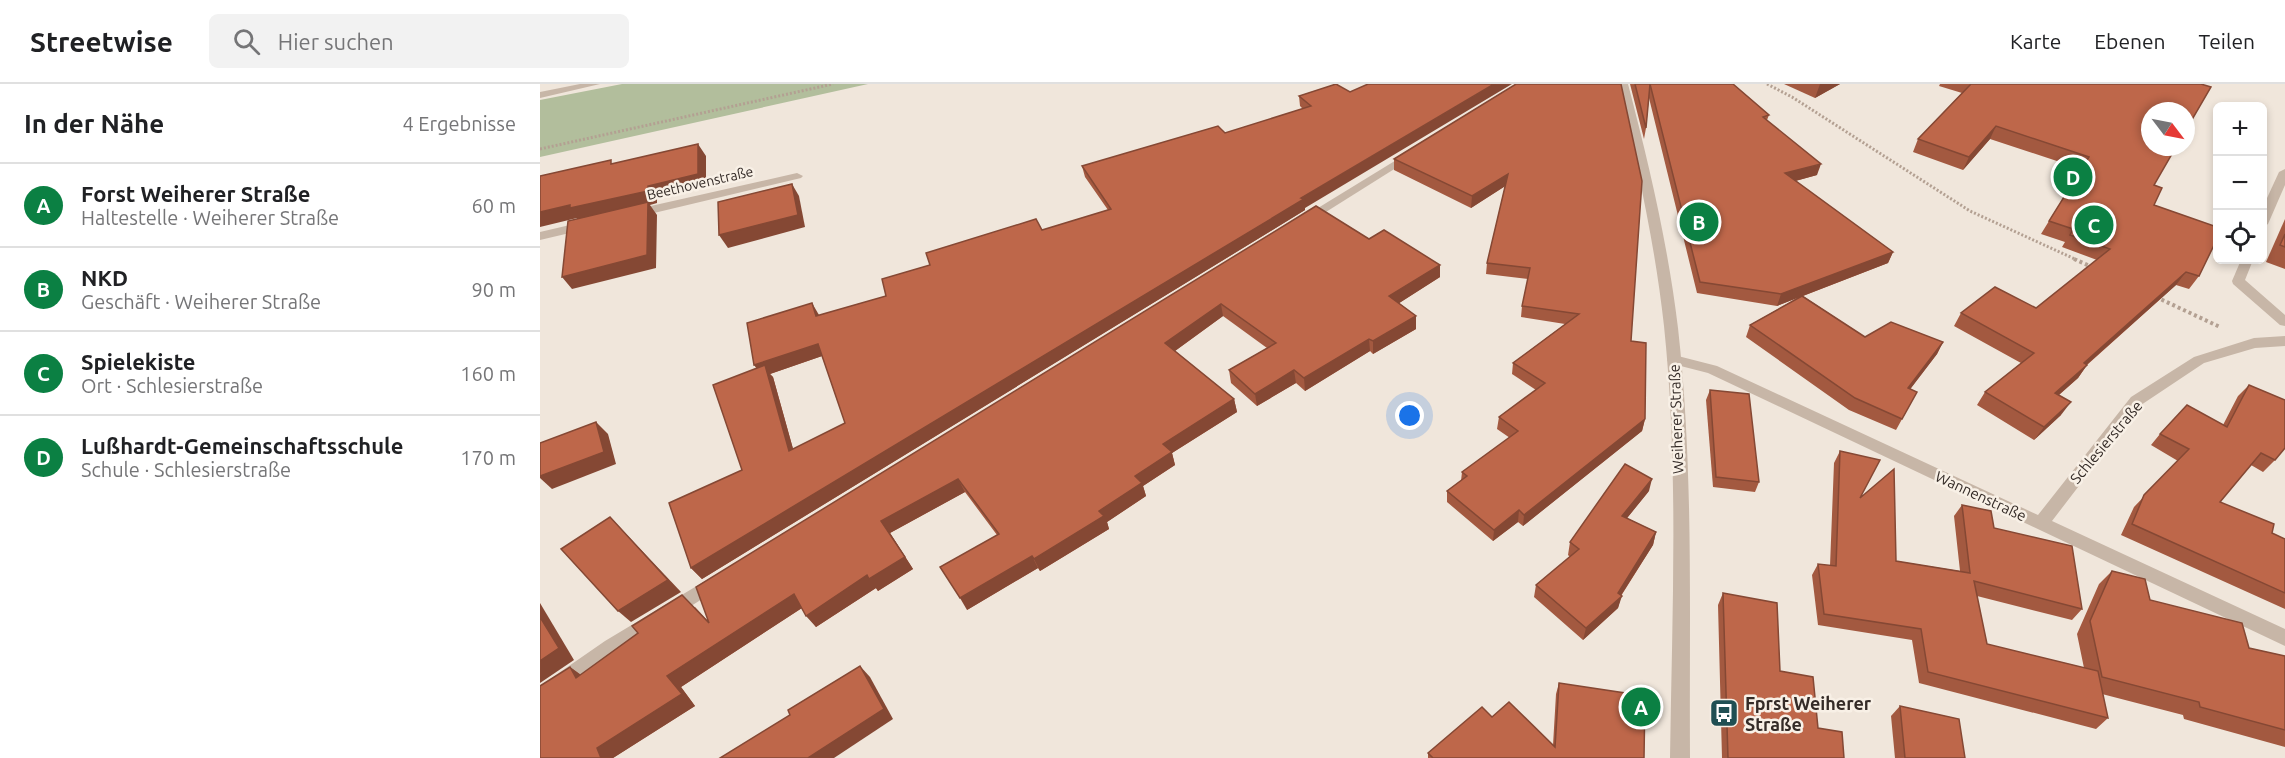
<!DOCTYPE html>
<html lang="de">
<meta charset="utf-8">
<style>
body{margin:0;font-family:Ubuntu,sans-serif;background:#f2f2f2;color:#202124}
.controls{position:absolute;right:18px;top:18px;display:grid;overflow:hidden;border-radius:9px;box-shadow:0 3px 9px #0003}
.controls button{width:54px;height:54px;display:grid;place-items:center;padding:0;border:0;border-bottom:2px solid #e0e0e0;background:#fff;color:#202124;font:30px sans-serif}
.compass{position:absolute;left:1601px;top:18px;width:54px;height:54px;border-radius:50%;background:#fff;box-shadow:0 3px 9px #0003;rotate:122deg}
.you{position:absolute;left:870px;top:332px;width:21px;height:21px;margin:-15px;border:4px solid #fff;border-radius:50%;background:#1a73e8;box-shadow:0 0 0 9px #1a73e833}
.badge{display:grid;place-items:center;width:39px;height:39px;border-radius:50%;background:#0b8043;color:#fff;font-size:20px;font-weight:700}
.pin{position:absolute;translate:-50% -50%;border:3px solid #fff;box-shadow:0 2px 6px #0006}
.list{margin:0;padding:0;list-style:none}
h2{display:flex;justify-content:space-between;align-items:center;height:78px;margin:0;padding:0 24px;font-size:26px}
h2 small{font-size:20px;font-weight:400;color:#757577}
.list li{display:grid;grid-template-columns:39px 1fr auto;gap:18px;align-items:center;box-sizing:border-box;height:84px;padding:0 24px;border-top:2px solid #e0e0e0}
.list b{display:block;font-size:22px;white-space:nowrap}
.list p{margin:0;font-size:20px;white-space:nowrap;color:#757577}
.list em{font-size:20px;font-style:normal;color:#757577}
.icon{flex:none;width:33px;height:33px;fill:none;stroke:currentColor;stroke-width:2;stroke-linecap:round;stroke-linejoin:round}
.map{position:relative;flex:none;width:1745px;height:674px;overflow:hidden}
header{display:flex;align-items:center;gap:36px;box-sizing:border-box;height:84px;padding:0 30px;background:#fff;border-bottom:2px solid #e0e0e0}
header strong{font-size:28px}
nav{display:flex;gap:33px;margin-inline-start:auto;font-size:21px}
.search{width:420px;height:54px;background:#f2f2f2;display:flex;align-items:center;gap:15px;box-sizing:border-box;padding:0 21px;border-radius:9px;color:#757577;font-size:22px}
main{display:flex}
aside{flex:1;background:#fff}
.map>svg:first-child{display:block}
.green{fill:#b2be9c}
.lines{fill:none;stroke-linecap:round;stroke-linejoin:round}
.path-far1{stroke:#b3a092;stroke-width:3;stroke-dasharray:2 2;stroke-linecap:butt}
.path{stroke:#b3a092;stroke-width:4;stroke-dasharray:3 3;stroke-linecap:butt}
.service{fill:#c7b6a7;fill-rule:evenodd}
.minor{fill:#c7b6a7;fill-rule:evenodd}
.tertiary{fill:#c7b6a7;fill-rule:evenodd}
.wall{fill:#a35940;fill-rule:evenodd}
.shaded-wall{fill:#854834}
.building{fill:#be674a;stroke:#854834;stroke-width:1.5}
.labels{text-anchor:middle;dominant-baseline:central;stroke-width:5;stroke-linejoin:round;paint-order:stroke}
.far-street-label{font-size:14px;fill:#342b27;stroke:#f8f0e6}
.street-label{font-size:15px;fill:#342b27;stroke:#f8f0e6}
.near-poi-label{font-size:18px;font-weight:bold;fill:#342b27;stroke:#f8f0e6;text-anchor:start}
</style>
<header>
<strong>Streetwise</strong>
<div class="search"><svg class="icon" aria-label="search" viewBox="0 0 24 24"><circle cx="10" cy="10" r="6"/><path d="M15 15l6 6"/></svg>Hier suchen</div>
<nav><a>Karte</a><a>Ebenen</a><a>Teilen</a></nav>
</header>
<main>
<aside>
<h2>In der Nähe<small>4 Ergebnisse</small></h2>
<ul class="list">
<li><span class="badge">A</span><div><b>Forst Weiherer Straße</b><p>Haltestelle · Weiherer Straße</p></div><em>60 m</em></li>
<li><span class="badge">B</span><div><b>NKD</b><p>Geschäft · Weiherer Straße</p></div><em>90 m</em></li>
<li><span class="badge">C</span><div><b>Spielekiste</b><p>Ort · Schlesierstraße</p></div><em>160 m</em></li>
<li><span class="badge">D</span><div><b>Lußhardt-Gemeinschaftsschule</b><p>Schule · Schlesierstraße</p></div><em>170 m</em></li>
</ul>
</aside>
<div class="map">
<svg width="1745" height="674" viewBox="0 0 1745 674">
<rect width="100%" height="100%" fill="#f0e6db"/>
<path class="green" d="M82,0H328L0,73V16Z"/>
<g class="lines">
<g class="path-far1">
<path d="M1227,0L1252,13L1430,127L1537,176"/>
<path d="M0,65L293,0"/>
</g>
<g class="path">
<path d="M1534,175L1552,183"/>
<path d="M1616,213L1680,243"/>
</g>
<g class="service">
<path d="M1745,85V101L1728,140L1722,144V125L1739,88Z"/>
<path d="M1701,176H1713L1705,196L1745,231V242L1740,241L1693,200L1692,197Z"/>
</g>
<g class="minor">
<path d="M40,0H60L0,14V8Z"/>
<path d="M871,67L877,70L875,72L770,138H762L760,135Z"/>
<path d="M257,89L263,92L261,94L93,134L87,130L93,126Z"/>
<path d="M47,137L53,141L51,144L0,156V148Z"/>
<path d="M1745,252V262L1715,264L1664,279L1601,321L1512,437L1745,545V562L1168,289L1129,279L1127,276L1134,271L1177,282L1498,431L1591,313L1654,273L1714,254Z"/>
<path d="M175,491L181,493L184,498L181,503L77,569L0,622V602L65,557Z"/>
</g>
<path class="tertiary" d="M1078,0H1088C1109,80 1128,161 1138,244C1154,387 1149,531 1150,674H1130C1132,530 1139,385 1124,242C1115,160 1097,80 1078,0Z"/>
</g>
<g class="wall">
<path d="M796,0L765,124V126L162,495L151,484L202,386L217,284L214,281L280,231L346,212L390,181L568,126L545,93L542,82L685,49L763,25L760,22L759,12ZM282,272L305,339L253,365L233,293L230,290Z"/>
<path d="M976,0L1091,257L1105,335L1102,347L983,442L978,438L953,457L907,418V407L921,397L922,388L970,354L957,345L959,333L996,306L972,290L973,279L1025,240L981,233L982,222L988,195L946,190L947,179L965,102L931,124L854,86V75Z"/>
<path d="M1090,0H1193L1229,31L1227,36L1277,91L1255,97L1353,168L1348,179L1263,212L1325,253L1403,258L1397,270L1370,305L1377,308L1356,346L1309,326L1206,253L1210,241L1259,213L1237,222L1157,209L1109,14L1106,44L1104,55Z"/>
<path d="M1244,0H1300L1275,14Z"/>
<path d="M1400,0H1661L1614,101V121L1659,192L1649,205L1636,201L1547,281L1538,294L1519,311L1521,331L1494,356L1437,321L1445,308L1481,279L1414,242L1421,229L1496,224L1557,176L1522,163L1525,158L1501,150L1541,85L1450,55L1423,86L1373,68L1378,55L1422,9L1399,2Z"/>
<path d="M776,122L829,155L900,193L859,219L876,232V245L833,270L830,267L765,307L756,299L717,322L691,299L689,286L727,264L683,232L635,267L694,315L697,328L632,369L635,381L603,402L606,412L567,438L569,445L500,487L498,484L427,526L457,451L425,408L350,449L373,485L338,507L336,504L276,543L262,524L141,603L155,622L73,674L30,583L41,591L98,549L155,523L168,537Z"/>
<path d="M1745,135V185L1726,178Z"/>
<path d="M1709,301L1735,376L1723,388L1711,381L1680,418L1732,449L1745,455V525L1581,451L1594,423L1638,377L1611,361L1620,350L1683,341L1698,312Z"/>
<path d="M1170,306L1219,398L1215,408L1173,403L1166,316Z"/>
<path d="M1300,367L1320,414L1356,477L1420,487L1414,432L1422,421L1454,444L1542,525L1532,536L1437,512L1447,560L1544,584L1537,550L1559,500L1572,487L1610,516L1709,564L1745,572V663L1644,635L1643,631L1562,610L1568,634L1556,645L1379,599L1372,556L1278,541L1272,491L1278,480L1290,482L1294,379Z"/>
<path d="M1109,407L1087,434L1116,448L1113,461L1081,512L1078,524L1043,556L994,513L996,501L1030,473L1028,471L1030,458Z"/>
<path d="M1183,509L1240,587L1278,644L1304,674H1182L1178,521Z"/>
<path d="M1019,599L1104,674H888V669L952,633L1013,661L1016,610Z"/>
<path d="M1360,622L1425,674H1355L1351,632Z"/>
</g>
<g class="shaded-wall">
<path d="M954,0H972L765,124V126L162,495L151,484L761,114Z"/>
<path d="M1280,0H1300L1275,14Z"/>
<path d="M1456,42L1450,55L1423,86L1429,73Z"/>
<path d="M158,60L166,72V102L117,114V119L110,121L117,131L116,184L32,205L22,193L37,134L0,143V128L108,102Z"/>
<path d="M1281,80L1277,91L1241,101L1245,89Z"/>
<path d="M968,90L967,101L931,124L932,112Z"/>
<path d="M252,100L259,112L265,143L188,164L179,151Z"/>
<path d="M1353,168L1348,179L1237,222L1241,210Z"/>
<path d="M900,181V193L850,225L849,212Z"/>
<path d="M1646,188L1636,201L1534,292L1544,279Z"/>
<path d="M272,219L279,231L283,244L276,232Z"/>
<path d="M681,220L683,232L628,272L625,259Z"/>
<path d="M876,232V245L833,270V257Z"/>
<path d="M829,255L830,267L765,307L764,294Z"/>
<path d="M1403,258L1397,270L1362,316L1368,304Z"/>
<path d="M278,260L285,271L230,290L233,293L257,379L249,367L223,292L214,281Z"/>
<path d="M1547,281L1538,294L1506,322L1515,309Z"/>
<path d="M754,286L756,299L717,322L715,310Z"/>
<path d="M694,315L697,328L632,369L635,381L603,402L606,412L567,438L569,445L500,487L494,475L559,427L595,392L623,360Z"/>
<path d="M1531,318L1521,331L1494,356L1504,343Z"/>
<path d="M1105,335L1102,347L983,442L984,431Z"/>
<path d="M56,338L68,350L76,380L12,405L0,394V392Z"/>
<path d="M418,395L425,408L350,449L373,485L338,507L336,504L276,543L266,532L341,437Z"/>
<path d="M1112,395L1109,407L1079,444L1082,432Z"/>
<path d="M979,426L978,438L953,457L954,446Z"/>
<path d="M70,433L141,508L91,538L78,527Z"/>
<path d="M1116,448L1113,461L1078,516L1082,512L1078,524L1043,556L1046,544L1078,509Z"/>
<path d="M492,472L498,484L427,526L420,514Z"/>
<path d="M254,510L265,522L141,603L155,622L73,674H61L57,664L127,592Z"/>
<path d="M0,519L34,576L0,599Z"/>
<path d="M320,582L330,593L353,635L294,674H268Z"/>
<path d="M30,583L45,594H36Z"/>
</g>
<g class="building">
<path d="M796,0L810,8L828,0H954L761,114L764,115L151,484L129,419L202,386L173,301L225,281L249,367L305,339L278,260L214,281L207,239L272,219L276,232L346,212L342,195L390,181L386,169L496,135L502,146L571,125L542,82L678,42L685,49L771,22L759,12Z"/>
<path d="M976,0H1081L1102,97L1091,257L1106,259L1105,335L984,431L979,426L954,446L907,407L927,392L922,388L978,347L959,333L1005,299L973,279L1039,230L982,222L990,184L947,179L968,90L932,112L854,75Z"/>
<path d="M1095,0H1110L1106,44Z"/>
<path d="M1110,0H1193L1229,31L1223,33L1281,80L1245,89L1353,168L1241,210L1160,198Z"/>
<path d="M1431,0H1661L1671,3L1646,46V27H1610V63H1636L1614,101L1622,104L1614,121L1677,143V155L1659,192L1646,188L1544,279L1547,281L1515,309L1531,318L1504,343L1445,308L1494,269L1421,229L1455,203L1496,224L1570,165L1530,151L1533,145L1509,137L1549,73L1456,42L1429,73L1378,55Z"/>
<path d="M158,60V90L108,102V107L30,124V121L0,128V92L71,76V80Z"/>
<path d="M252,100L258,131L179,151L178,118Z"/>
<path d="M108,118L107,171L22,193L28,137Z"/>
<path d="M776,122L829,155L844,146L900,181L849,212L876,232L833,257L829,255L764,294L754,286L715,310L689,286L736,259L681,220L625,259L694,315L623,360L632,368L595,392L602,399L559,427L564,432L494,475L492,472L420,514L400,483L459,450L418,395L341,437L365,473L329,495L327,491L266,532L254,510L127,592L142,610L57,664L61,674H0V602L30,583L36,594L98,549L92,542L142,511L169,539L156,503Z"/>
<path d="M1745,150V163L1740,161Z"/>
<path d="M1262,212L1325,253L1351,238L1403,258L1368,304L1377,308L1362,335L1315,314L1210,241Z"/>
<path d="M1709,301L1745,316V364L1735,376L1721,369L1680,418L1734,440L1732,449L1745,455V509L1592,440L1604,411L1649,365L1620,350L1647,321L1687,343Z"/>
<path d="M1170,306L1209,310L1219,398L1176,393Z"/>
<path d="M56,338L64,368L0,392V359Z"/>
<path d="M1300,367L1340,376L1320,414L1354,385L1356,477L1430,489L1422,421L1451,427L1454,444L1532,462L1542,525L1434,497L1447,560L1558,587L1568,634L1388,588L1381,545L1284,530L1278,480L1296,482Z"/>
<path d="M1085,380L1112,395L1082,432L1116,448L1078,509L1082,512L1046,544L996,501L1039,465L1030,458Z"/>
<path d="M70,433L128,496L78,527L21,465Z"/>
<path d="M1572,487L1605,495L1610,516L1702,539L1709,564L1745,572V646L1660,623L1659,618L1562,593L1550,537Z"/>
<path d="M1183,509L1237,519L1240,587L1273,593L1278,644L1302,648L1304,674H1188Z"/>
<path d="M0,533L19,564L0,577Z"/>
<path d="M320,582L344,625L268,674H180L250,631L248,626Z"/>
<path d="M1019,599L1105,612L1104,674H893L888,669L942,623L952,633L969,618L1015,663Z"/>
<path d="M1360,622L1419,635L1425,674H1365Z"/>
</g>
<defs>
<g id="bus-square" transform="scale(1.5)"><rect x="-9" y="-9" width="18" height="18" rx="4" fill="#204f53" stroke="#f8f0e6"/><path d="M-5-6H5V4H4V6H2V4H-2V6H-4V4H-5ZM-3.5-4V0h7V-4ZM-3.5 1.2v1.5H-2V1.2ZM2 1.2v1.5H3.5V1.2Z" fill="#fff"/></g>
</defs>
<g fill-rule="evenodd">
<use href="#bus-square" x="1184" y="629"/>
</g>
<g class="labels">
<g class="far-street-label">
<text transform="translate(160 99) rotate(-13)">Beethovenstraße</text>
</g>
<g class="street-label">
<text transform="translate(1136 335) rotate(-92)">Weiherer Straße</text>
<text transform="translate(1566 358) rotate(-50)">Schlesierstraße</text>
<text transform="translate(1441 412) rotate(25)">Wannenstraße</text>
</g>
<g class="near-poi-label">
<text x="1205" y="619">Fprst Weiherer<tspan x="1205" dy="21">Straße</tspan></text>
</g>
</g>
</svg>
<div class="controls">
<button>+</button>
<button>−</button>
<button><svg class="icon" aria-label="locate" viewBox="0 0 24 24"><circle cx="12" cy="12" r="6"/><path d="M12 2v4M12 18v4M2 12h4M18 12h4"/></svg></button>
</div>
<svg class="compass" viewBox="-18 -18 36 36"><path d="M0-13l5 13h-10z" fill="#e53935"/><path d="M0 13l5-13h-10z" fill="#757577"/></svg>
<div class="you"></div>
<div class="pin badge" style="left:1101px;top:623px">A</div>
<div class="pin badge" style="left:1159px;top:138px">B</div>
<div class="pin badge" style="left:1554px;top:141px">C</div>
<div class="pin badge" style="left:1533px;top:93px">D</div>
</div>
</main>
